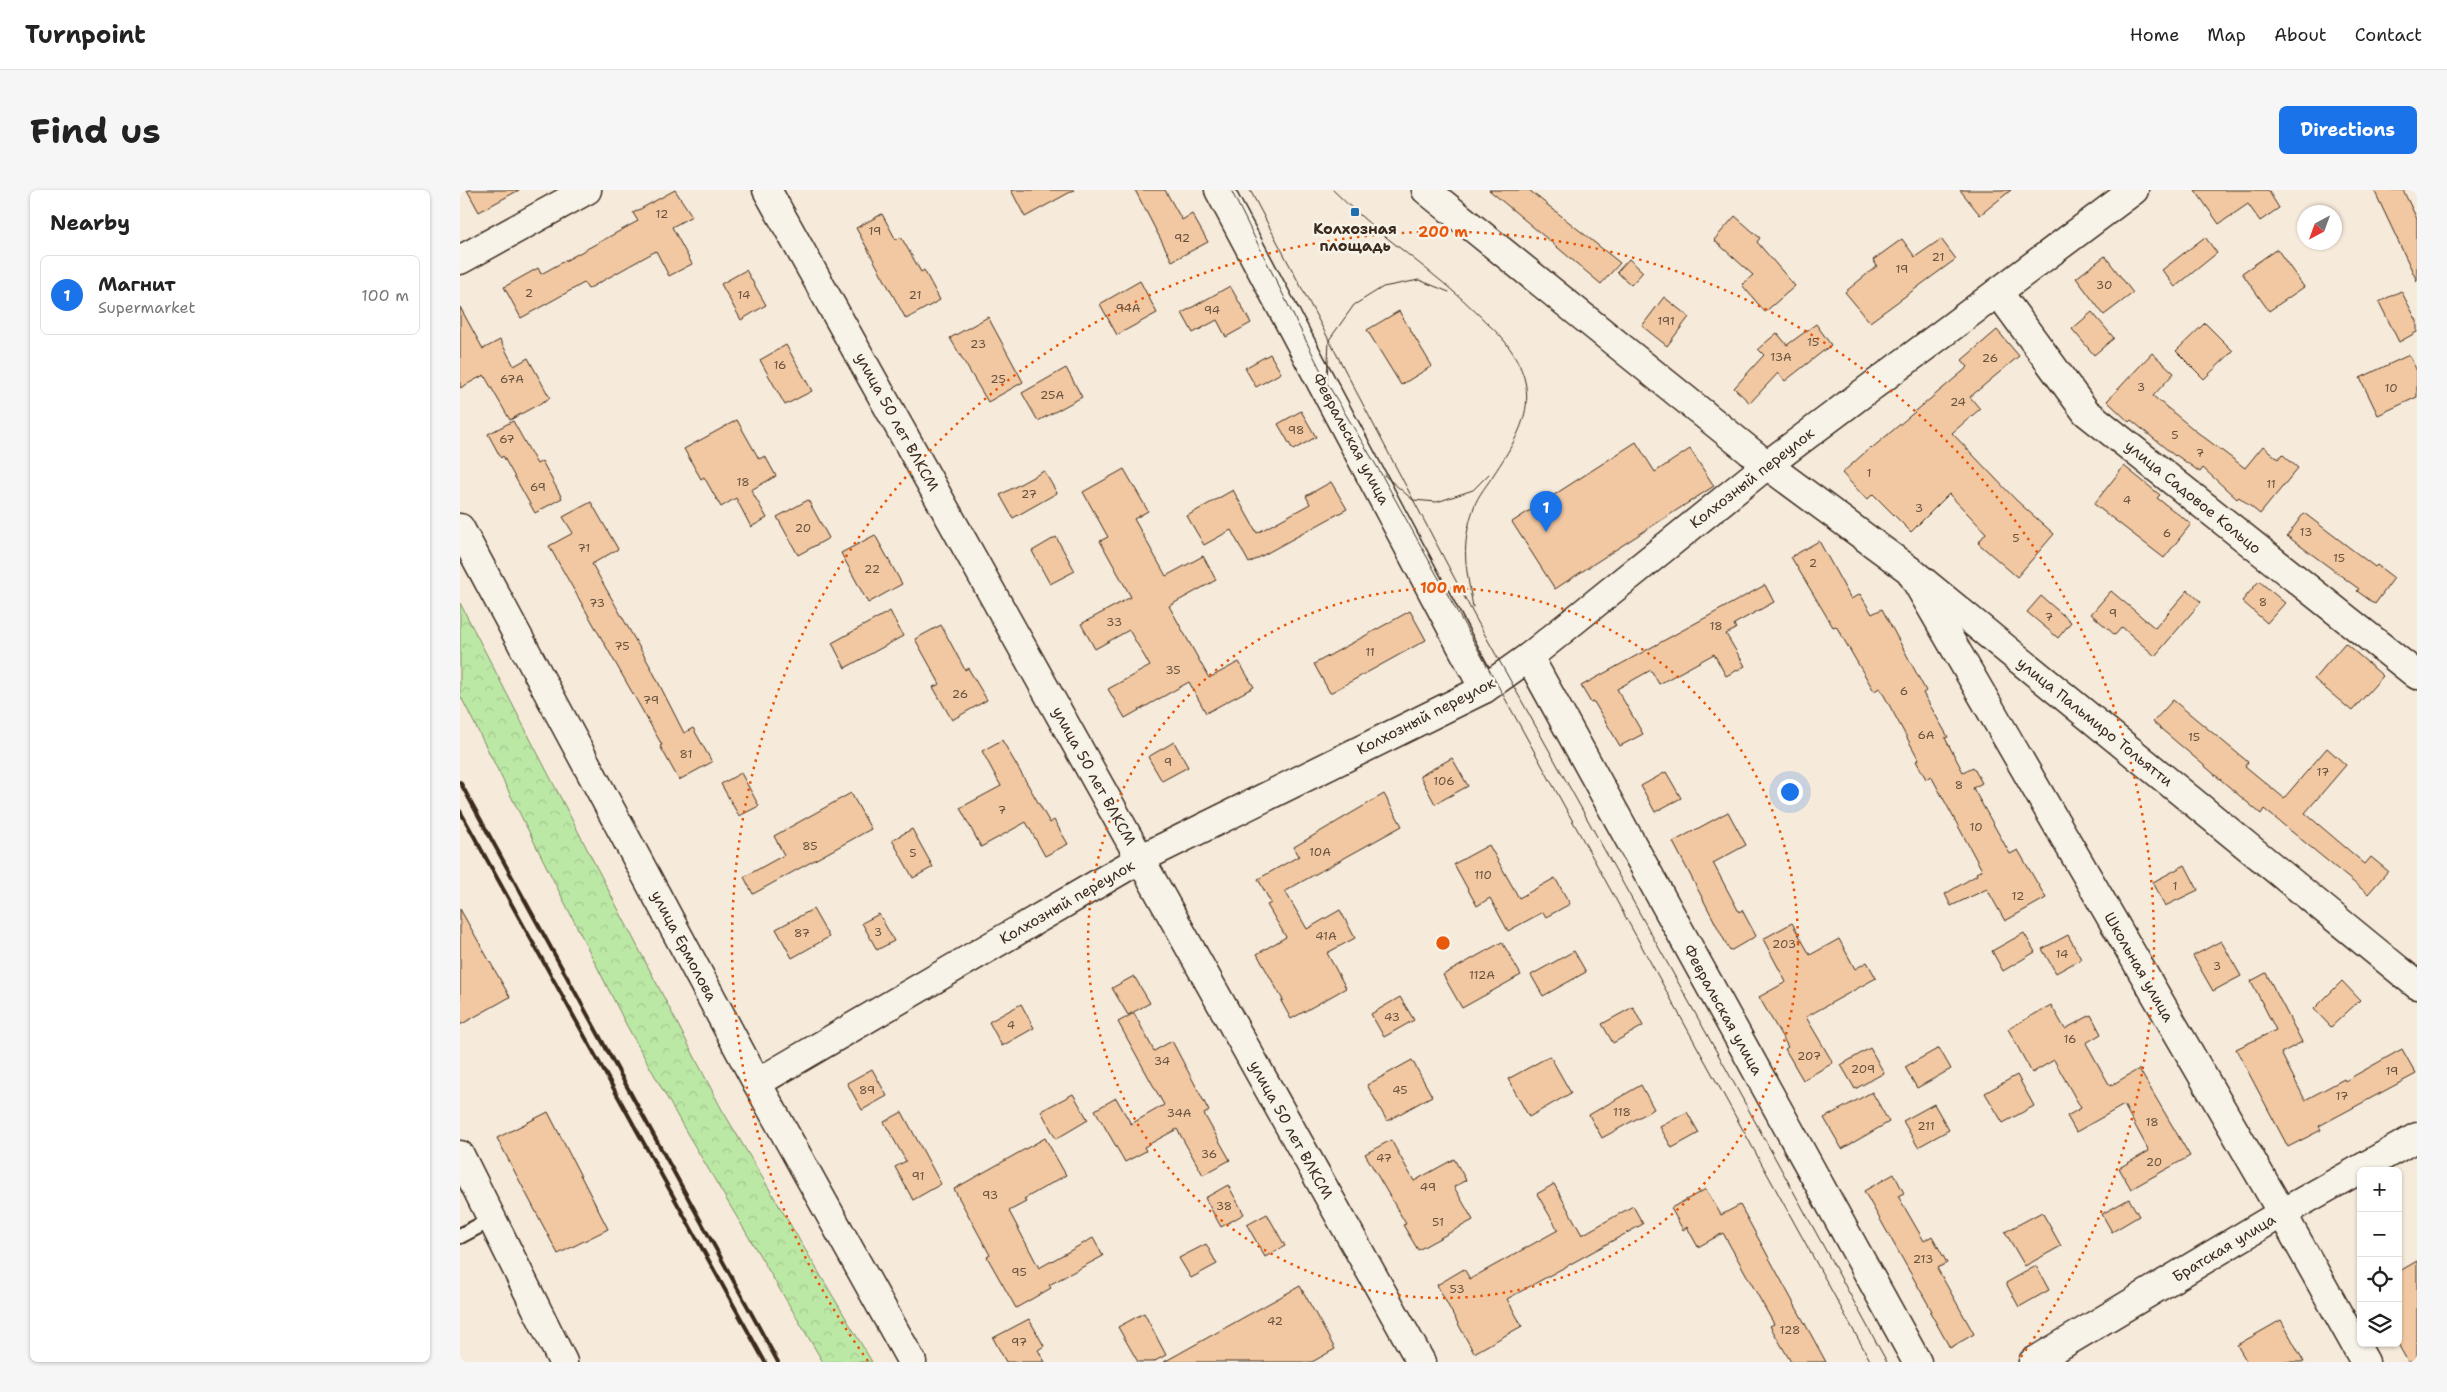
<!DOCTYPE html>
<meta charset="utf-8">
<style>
body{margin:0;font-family:"Shantell Sans",sans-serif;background:#f6f6f6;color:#222}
.controls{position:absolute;right:15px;bottom:15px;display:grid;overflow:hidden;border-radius:8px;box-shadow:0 1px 4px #0004}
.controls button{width:45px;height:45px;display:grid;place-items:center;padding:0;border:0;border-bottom:1px solid #e0e0e0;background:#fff;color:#222;font:25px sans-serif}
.compass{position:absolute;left:1837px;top:15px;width:45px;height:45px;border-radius:50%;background:#fff;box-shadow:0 1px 4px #0004;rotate:221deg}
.you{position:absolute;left:1329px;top:601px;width:18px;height:18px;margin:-12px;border:4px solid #fff;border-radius:50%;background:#1a73e8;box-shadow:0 0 0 8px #1a73e833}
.badge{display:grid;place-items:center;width:32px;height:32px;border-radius:50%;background:#1a73e8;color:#fff;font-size:16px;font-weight:700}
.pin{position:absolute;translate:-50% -41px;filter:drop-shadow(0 1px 2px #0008)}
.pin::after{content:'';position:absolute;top:26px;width:18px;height:15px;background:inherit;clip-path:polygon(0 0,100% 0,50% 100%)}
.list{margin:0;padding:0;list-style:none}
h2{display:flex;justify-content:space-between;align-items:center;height:65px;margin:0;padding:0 20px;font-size:21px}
h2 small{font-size:16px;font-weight:400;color:#767676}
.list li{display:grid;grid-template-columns:32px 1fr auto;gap:15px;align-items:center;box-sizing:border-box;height:80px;margin:0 10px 10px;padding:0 10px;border:1px solid #e0e0e0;border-radius:8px}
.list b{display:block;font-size:19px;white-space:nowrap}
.list p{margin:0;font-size:16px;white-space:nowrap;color:#767676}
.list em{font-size:16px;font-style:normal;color:#767676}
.icon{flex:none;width:28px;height:28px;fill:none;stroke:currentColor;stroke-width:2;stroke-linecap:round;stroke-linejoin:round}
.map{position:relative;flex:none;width:1957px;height:1172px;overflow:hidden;border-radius:8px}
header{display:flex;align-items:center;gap:30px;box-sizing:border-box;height:70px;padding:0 25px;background:#fff;border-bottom:1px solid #e0e0e0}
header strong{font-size:24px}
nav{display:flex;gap:28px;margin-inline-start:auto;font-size:18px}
.intro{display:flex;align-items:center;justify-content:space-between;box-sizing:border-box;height:120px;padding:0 30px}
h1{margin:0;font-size:35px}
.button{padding:12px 22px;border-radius:8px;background:#1a73e8;color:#fff;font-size:18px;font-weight:700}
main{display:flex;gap:30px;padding:0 30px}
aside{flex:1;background:#fff;border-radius:8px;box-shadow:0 1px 4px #0004}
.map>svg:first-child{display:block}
.forest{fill:url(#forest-crowns);stroke:#7c8962}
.building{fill:#f1c8a1;stroke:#3b2a1e}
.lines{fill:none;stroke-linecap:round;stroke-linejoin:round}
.lane-casing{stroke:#3b2a1e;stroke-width:18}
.street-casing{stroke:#3b2a1e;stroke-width:31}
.secondary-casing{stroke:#3b2a1e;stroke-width:31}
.lane{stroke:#f7f3e8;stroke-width:14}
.street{stroke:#f7f3e8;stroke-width:28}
.secondary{stroke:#f7f3e8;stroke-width:28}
.tram{stroke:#3b2a1e;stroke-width:1}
.rail{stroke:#3b2a1e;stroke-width:4}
.ring{fill:none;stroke:#e8590c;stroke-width:2.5;stroke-dasharray:2.5 5}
.poi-dot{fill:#1f6fb2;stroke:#f7f3e8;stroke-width:2}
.labels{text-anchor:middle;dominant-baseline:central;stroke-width:5;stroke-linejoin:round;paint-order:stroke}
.number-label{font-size:12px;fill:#68523f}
.poi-label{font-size:15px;font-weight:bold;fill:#3b2a1e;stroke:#f7f3e8}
.street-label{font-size:15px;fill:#3b2a1e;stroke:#f7f3e8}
.centre{fill:#e8590c;stroke:#f7f3e8;stroke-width:2.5}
.ring-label{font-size:15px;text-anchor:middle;font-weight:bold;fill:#e8590c;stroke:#f7f3e8;stroke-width:5;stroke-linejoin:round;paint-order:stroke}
</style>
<header>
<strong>Turnpoint</strong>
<nav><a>Home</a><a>Map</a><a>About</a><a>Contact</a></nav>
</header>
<div class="intro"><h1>Find us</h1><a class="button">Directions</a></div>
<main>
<aside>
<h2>Nearby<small></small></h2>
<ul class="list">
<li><span class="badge">1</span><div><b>Магнит</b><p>Supermarket</p></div><em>100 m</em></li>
</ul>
</aside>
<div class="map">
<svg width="1957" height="1172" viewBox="0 0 1957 1172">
<defs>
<pattern id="forest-crowns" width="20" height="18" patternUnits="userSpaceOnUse" patternTransform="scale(1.25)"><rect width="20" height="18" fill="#bce8a6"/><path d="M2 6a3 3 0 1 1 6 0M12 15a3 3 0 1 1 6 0" fill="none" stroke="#a2c78e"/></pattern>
</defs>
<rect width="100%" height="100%" fill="#f6eada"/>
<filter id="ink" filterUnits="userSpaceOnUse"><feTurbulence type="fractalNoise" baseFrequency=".02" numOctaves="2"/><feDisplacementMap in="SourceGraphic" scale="10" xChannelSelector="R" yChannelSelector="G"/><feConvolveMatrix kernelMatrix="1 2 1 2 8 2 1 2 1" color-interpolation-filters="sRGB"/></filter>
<g filter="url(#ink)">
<path class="forest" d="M0,413L261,918L412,1172H363L224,938L167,836L0,505Z"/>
<g class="building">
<path d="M7,0H59L19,22Z"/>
<path d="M215,0L232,26L212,37L232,74L209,86L196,61L128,99L124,93L61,128L44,97L78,78L81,84L178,31L173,23Z"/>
<path d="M551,0H614L565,27Z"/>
<path d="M675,0H705L722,30L732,24L748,52L712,71Z"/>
<path d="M1029,0H1069L1160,73L1141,94Z"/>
<path d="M1500,0H1551L1520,25Z"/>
<path d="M1735,0H1808L1819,18L1800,31L1788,14L1759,34Z"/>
<path d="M1914,0H1943L1957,29V91Z"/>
<path d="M422,24L436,50L441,47L461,82L464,80L480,110L446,129L396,38Z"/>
<path d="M1275,26L1300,48L1297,52L1335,96L1305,122L1282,95L1293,85L1254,50Z"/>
<path d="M1745,47L1757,63L1715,97L1702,80Z"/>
<path d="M1442,49L1455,67L1481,49L1496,69L1410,132L1385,102L1417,76L1413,70Z"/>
<path d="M1817,59L1844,97L1809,121L1782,83Z"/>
<path d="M1645,66L1673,103L1644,125L1616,88Z"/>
<path d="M1169,69L1183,82L1171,95L1157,82Z"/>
<path d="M286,80L306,115L281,130L261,94Z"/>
<path d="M680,91L697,123L657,145L640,114Z"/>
<path d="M770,96L791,133L766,147L757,130L733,143L722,123Z"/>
<path d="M1941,101L1957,131V142L1939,152L1919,112Z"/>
<path d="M1204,107L1229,127L1207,156L1182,136Z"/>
<path d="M0,117L23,159L40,150L54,176L68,168L90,208L50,230L24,185L0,198Z"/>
<path d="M939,121L972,176L941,195L907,140Z"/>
<path d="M1632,122L1654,148L1634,165L1612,139Z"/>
<path d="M528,127L563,192L528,212L490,148Z"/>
<path d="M1745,133L1773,161L1744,189L1716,161Z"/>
<path d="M1356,134L1371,155L1325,191L1318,183L1290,213L1274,198L1304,165L1298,159L1317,143L1327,155Z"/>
<path d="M1537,140L1559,166L1510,207L1520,219L1492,243L1556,310L1594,344L1557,387L1518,353L1526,343L1489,304L1451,342L1413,304L1407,310L1382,283L1411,257L1412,258L1508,177L1502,170Z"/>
<path d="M326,155L352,201L325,215L300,170Z"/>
<path d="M1692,163L1714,183L1693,206L1737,242L1785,278L1803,256L1818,269L1822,264L1838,278L1800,324L1779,307L1777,309L1743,278L1740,282L1716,265L1715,266L1671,230L1669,232L1647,211Z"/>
<path d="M810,164L821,183L796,197L785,178Z"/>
<path d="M1949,165L1957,181V207L1918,225L1900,188Z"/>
<path d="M606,178L622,207L578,231L562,203Z"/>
<path d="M841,221L856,247L833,260L818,234Z"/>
<path d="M277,230L299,269L305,266L316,286L291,300L307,328L291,337L276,308L261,317L244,287L241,289L224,259Z"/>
<path d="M53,231L77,274L82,271L102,308L75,323L43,266L41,268L28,244Z"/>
<path d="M1176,252L1195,282L1230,259L1254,296L1095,399L1052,332Z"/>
<path d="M1664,276L1700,305L1697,308L1731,334L1704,368L1634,314Z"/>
<path d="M664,279L688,321L674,329L706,386L743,366L756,390L709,416L749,488L779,472L794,497L746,523L729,492L665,528L648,499L690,476L669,440L635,459L621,434L671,407L640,351L648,347L623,302Z"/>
<path d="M584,281L597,303L553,328L540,305Z"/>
<path d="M871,292L887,319L789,373L771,340L744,355L727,326L773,300L797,343L850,314L846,306Z"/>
<path d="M348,310L369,348L338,365L317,327Z"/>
<path d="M131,312L158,359L132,374L190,476L224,543L233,538L252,572L219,590L200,556L202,555L89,356L113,343L103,327Z"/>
<path d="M1844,323L1915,377L1917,375L1934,388L1915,414L1897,401L1899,399L1827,346Z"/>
<path d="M415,345L442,394L408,413L381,363Z"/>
<path d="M596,347L615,381L590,394L572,361Z"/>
<path d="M1359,351L1391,409L1400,404L1412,424L1422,419L1466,501L1463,503L1488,547L1485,548L1503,582L1513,577L1522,593L1513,598L1550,664L1558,660L1586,708L1545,731L1527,699L1491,716L1485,704L1517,685L1516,683L1522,680L1471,586L1466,589L1456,571L1459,570L1420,498L1414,501L1376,436L1373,437L1331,367Z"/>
<path d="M1799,391L1825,413L1807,433L1782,411Z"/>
<path d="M1305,395L1314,412L1274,434L1276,439L1266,444L1285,476L1266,486L1254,464L1199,494L1191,480L1157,499L1183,544L1160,556L1134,512L1131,513L1121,496Z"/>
<path d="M1728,400L1741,412L1695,466L1662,437L1655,445L1631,424L1651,401L1695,438Z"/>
<path d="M1581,406L1611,432L1598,448L1567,422Z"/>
<path d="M430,421L443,446L385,478L372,453Z"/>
<path d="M950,421L966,450L870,503L854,474Z"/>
<path d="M481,435L505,480L508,478L527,510L492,530L473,497L480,494L455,449Z"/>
<path d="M1885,453L1923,486L1892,521L1854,489Z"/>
<path d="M1713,510L1788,572L1785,576L1824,608L1867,558L1886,575L1845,623L1905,674L1911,667L1928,681L1908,704L1804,619L1801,624L1693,532Z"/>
<path d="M542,550L590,633L594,630L608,654L585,666L566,632L521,657L500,618L541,596L522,561Z"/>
<path d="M714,552L728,577L702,591L688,567Z"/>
<path d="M992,568L1008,596L975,614L960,586Z"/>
<path d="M1206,582L1221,608L1195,622L1181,596Z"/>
<path d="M281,583L299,616L279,626L261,594Z"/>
<path d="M391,603L411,639L293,704L284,687L324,665L314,646Z"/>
<path d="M924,604L942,636L825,701L847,739L880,720L895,748L867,763L886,798L831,829L821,811L823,810L797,764L826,747L807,715L811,713L798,689L839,666L834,657Z"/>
<path d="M1268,622L1286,655L1253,673L1279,722L1282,720L1296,746L1270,761L1213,652Z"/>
<path d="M452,639L473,677L453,688L432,650Z"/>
<path d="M1029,655L1059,708L1095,688L1110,714L1086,727L1083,722L1048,741L1030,708L1017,716L994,674Z"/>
<path d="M1725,675L1738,700L1705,716L1693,692Z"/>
<path d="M0,719L50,807L0,835Z"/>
<path d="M353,719L369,747L332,768L316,739Z"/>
<path d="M419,724L434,751L417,760L402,733Z"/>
<path d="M1332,733L1350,765L1379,749L1395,779L1407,772L1416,788L1346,827L1373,873L1343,890L1325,859L1328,857L1299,807L1326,792L1303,749Z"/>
<path d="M1564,743L1575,762L1543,781L1532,761Z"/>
<path d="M1608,745L1621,769L1596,783L1582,759Z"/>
<path d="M1761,751L1781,786L1753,801L1733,766Z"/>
<path d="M1042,752L1061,785L1002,818L983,785Z"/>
<path d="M1114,761L1126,782L1083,806L1071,785Z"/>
<path d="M1806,783L1842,852L1821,863L1845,910L1884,889L1885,891L1942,859L1956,884L1859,936L1861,940L1828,957L1776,859L1816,840L1791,791Z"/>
<path d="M674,786L690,813L668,825L652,798Z"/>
<path d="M1882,791L1900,810L1871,837L1854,819Z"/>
<path d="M940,807L954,830L924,847L911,824Z"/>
<path d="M561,814L574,838L542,856L529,832Z"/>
<path d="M1591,815L1605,839L1631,825L1641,844L1626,853L1650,896L1679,879L1730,966L1671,999L1659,978L1689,961L1664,915L1616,942L1607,926L1621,918L1594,870L1572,883L1548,839Z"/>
<path d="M1173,817L1183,836L1153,853L1142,834Z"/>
<path d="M674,823L694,861L712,851L749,921L744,924L770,970L743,985L717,939L684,957L686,961L665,972L635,920L656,908L671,934L704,915L658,832Z"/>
<path d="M1410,858L1424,883L1395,899L1381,875Z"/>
<path d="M1479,858L1491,879L1457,898L1445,877Z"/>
<path d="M1090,866L1111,903L1069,927L1048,889Z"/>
<path d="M952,870L972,906L927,931L907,895Z"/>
<path d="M412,879L427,906L402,920L387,893Z"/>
<path d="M1557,885L1574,916L1543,933L1525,903Z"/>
<path d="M1181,895L1194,919L1142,948L1129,925Z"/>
<path d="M1412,902L1429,932L1382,959L1364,928Z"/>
<path d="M613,904L628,930L596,949L581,921Z"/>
<path d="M1474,914L1489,940L1458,957L1443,931Z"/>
<path d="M88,922L148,1039L98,1064L37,948Z"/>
<path d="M442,922L481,994L453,1010L435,977L446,971L424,932Z"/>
<path d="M1227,922L1239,943L1212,958L1200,937Z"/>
<path d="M585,948L606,985L564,1009L566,1012L549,1021L579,1078L633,1048L643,1066L589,1095L591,1098L556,1118L527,1067L530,1065L494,999Z"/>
<path d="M931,950L954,991L994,969L1006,990L994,997L1013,1030L958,1060L943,1035L946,1034L905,964Z"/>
<path d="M1434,984L1444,1003L1438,1006L1464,1051L1472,1046L1487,1073L1477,1078L1514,1144L1490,1158L1470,1122L1472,1121L1404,1001Z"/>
<path d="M1094,994L1122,1045L1173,1016L1183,1034L1047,1109L1062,1136L1014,1163L977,1095L1004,1079L1010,1089L1098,1040L1077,1004Z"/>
<path d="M768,995L784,1024L761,1037L745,1008Z"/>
<path d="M1246,999L1261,1025L1280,1015L1366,1172H1331L1310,1136L1314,1134L1263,1043L1238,1057L1227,1037L1223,1040L1211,1018Z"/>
<path d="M1669,1009L1679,1026L1652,1042L1642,1024Z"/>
<path d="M1582,1022L1601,1056L1565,1076L1545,1042Z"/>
<path d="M807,1024L825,1056L805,1067L787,1035Z"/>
<path d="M746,1054L757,1074L731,1088L719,1068Z"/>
<path d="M1957,1071V1172H1948L1938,1154V1082Z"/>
<path d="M1576,1076L1589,1100L1559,1117L1546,1093Z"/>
<path d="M840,1096L875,1159L852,1172H704Z"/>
<path d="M684,1123L706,1165L693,1172H678L658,1137Z"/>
<path d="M569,1129L584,1156L578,1160L585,1172H546L533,1148Z"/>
<path d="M1821,1130L1844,1172H1787L1777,1155Z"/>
</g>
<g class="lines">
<g class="lane-casing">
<path id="lane" d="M0,1046L32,1029"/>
</g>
<g class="street-casing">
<g id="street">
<path d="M307,0L961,1172"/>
<path d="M759,0L1024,499"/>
<path d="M0,70L127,0"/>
<path d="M1538,102L1626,222L1957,485"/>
<path d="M1452,384L1822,1023L1905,1172"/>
<path d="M1069,467L1457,1172"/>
<path d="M297,893L680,669L1024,499L1069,467L1307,275L1674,0"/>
<path d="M1573,1172L1822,1023L1957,947"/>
</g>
</g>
<g class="secondary-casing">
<g id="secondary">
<path d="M966,0L1307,275L1452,382L1957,795"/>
<path d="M0,338L297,893L452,1172"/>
<path d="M0,965L103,1172"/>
</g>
</g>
<use href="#lane" class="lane"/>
<use href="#street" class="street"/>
<use href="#secondary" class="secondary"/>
<g class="tram">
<path d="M771,0L867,193L919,280L1411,1172"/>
<path d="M790,0L1015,427L1264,875L1427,1172"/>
<path d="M873,0C918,46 974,80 1020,126C1028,135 1039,143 1046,153C1083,203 1065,237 1034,284C1028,294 1018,305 1014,317C1000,358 1006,376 1013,417"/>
<path d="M867,191L869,150L894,115L923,97L959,90L989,102"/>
<path d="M924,285L953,310L977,312L1013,300L1029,284"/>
</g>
<g class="rail">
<path d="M0,592L318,1172"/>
<path d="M0,621L305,1172"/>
</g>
</g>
</g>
<g class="ring">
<circle cx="983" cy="753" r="355"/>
<path d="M408 1171A711 711 0 1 1 1558 1171"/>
</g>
<rect class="poi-dot" x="890" y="17" width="10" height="10" rx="2.5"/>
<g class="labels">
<g class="number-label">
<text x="202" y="24">12</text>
<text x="415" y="41">19</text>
<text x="722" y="48">92</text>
<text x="1478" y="67">21</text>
<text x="1442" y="79">19</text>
<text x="1644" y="95">30</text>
<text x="69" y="103">2</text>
<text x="284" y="105">14</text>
<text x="455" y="105">21</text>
<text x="668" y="118">94А</text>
<text x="752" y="120">94</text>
<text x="1206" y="131">191</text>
<text x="1353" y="152">15</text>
<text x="518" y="154">23</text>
<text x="1321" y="167">13А</text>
<text x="1530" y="168">26</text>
<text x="320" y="175">16</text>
<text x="52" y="189">67А</text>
<text x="538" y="189">25</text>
<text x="1681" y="197">3</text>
<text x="1931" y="198">10</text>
<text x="592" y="205">25А</text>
<text x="1498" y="212">24</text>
<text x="836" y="240">98</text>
<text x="1715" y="245">5</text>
<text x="47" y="249">67</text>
<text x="1740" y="263">7</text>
<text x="1409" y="283">1</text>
<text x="283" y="292">18</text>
<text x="1811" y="294">11</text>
<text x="78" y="297">69</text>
<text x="569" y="304">27</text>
<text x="1667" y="310">4</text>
<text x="1459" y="318">3</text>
<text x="343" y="338">20</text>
<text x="1846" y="342">13</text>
<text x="1707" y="343">6</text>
<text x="1556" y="348">5</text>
<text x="124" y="358">71</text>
<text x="1879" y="368">15</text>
<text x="1353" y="373">2</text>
<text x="412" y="379">22</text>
<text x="1803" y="412">8</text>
<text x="137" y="413">73</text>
<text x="1653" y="423">9</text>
<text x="1589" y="427">7</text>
<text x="654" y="432">33</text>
<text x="1256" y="436">18</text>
<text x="162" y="456">75</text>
<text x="910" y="462">11</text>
<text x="713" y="480">35</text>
<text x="1444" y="501">6</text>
<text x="500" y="504">26</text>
<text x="191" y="510">79</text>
<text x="1466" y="545">6А</text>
<text x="1734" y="547">15</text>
<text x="226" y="564">81</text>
<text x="708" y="572">9</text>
<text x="1863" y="582">17</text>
<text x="984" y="591">106</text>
<text x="1499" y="595">8</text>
<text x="542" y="620">7</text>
<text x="1516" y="637">10</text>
<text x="350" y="656">85</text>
<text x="860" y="662">10А</text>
<text x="453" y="663">5</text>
<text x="1023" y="685">110</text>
<text x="1715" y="696">1</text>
<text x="1558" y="706">12</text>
<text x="418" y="742">3</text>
<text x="342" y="743">87</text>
<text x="866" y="746">41А</text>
<text x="1324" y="754">203</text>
<text x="1602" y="764">14</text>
<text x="1757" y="776">3</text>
<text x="1022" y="785">112А</text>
<text x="932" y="827">43</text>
<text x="551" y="835">4</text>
<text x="1610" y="849">16</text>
<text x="1349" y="866">207</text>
<text x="702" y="871">34</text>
<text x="1403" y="879">209</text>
<text x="1932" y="881">19</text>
<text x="407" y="900">89</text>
<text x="940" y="900">45</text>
<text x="1882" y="906">17</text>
<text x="1162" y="922">118</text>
<text x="719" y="923">34А</text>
<text x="1692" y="932">18</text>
<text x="1466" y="936">211</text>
<text x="749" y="964">36</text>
<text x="924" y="968">47</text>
<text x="1694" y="972">20</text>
<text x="458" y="986">91</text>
<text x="968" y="997">49</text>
<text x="530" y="1005">93</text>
<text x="764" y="1016">38</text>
<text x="978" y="1032">51</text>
<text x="1463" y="1069">213</text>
<text x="559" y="1082">95</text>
<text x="997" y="1099">53</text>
<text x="815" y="1131">42</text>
<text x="1330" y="1140">128</text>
<text x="559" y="1152">97</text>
</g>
<g class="poi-label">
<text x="895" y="39">Колхозная<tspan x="895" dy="17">площадь</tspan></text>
</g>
<g class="street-label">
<text transform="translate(437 232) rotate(61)">улица 50 лет ВЛКСМ</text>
<text transform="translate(891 249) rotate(62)">Февральская улица</text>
<text transform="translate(1292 288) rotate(-38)">Колхозный переулок</text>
<text transform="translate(1733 307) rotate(39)">улица Садовое Кольцо</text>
<text transform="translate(966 526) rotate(-27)">Колхозный переулок</text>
<text transform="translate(1635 532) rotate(39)">улица Пальмиро Тольятти</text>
<text transform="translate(634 586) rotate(61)">улица 50 лет ВЛКСМ</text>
<text transform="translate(607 712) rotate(-30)">Колхозный переулок</text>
<text transform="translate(224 756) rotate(62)">улица Ермолова</text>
<text transform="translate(1679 777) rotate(60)">Школьная улица</text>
<text transform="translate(1263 820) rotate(61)">Февральская улица</text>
<text transform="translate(831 940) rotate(61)">улица 50 лет ВЛКСМ</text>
<text transform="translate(1764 1058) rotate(-31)">Братская улица</text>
</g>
</g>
<circle cx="983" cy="753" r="8" class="centre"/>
<g class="ring-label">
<text x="983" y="47">200 m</text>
<text x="983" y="403">100 m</text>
</g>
</svg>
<div class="controls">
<button>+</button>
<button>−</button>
<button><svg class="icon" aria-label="locate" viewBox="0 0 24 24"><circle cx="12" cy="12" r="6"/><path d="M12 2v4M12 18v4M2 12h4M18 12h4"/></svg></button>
<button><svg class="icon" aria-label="layers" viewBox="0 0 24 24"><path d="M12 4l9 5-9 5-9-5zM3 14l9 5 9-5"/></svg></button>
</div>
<svg class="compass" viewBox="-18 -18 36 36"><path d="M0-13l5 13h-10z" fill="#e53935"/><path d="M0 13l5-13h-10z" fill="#767676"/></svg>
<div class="you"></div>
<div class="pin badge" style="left:1086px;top:342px">1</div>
</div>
</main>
